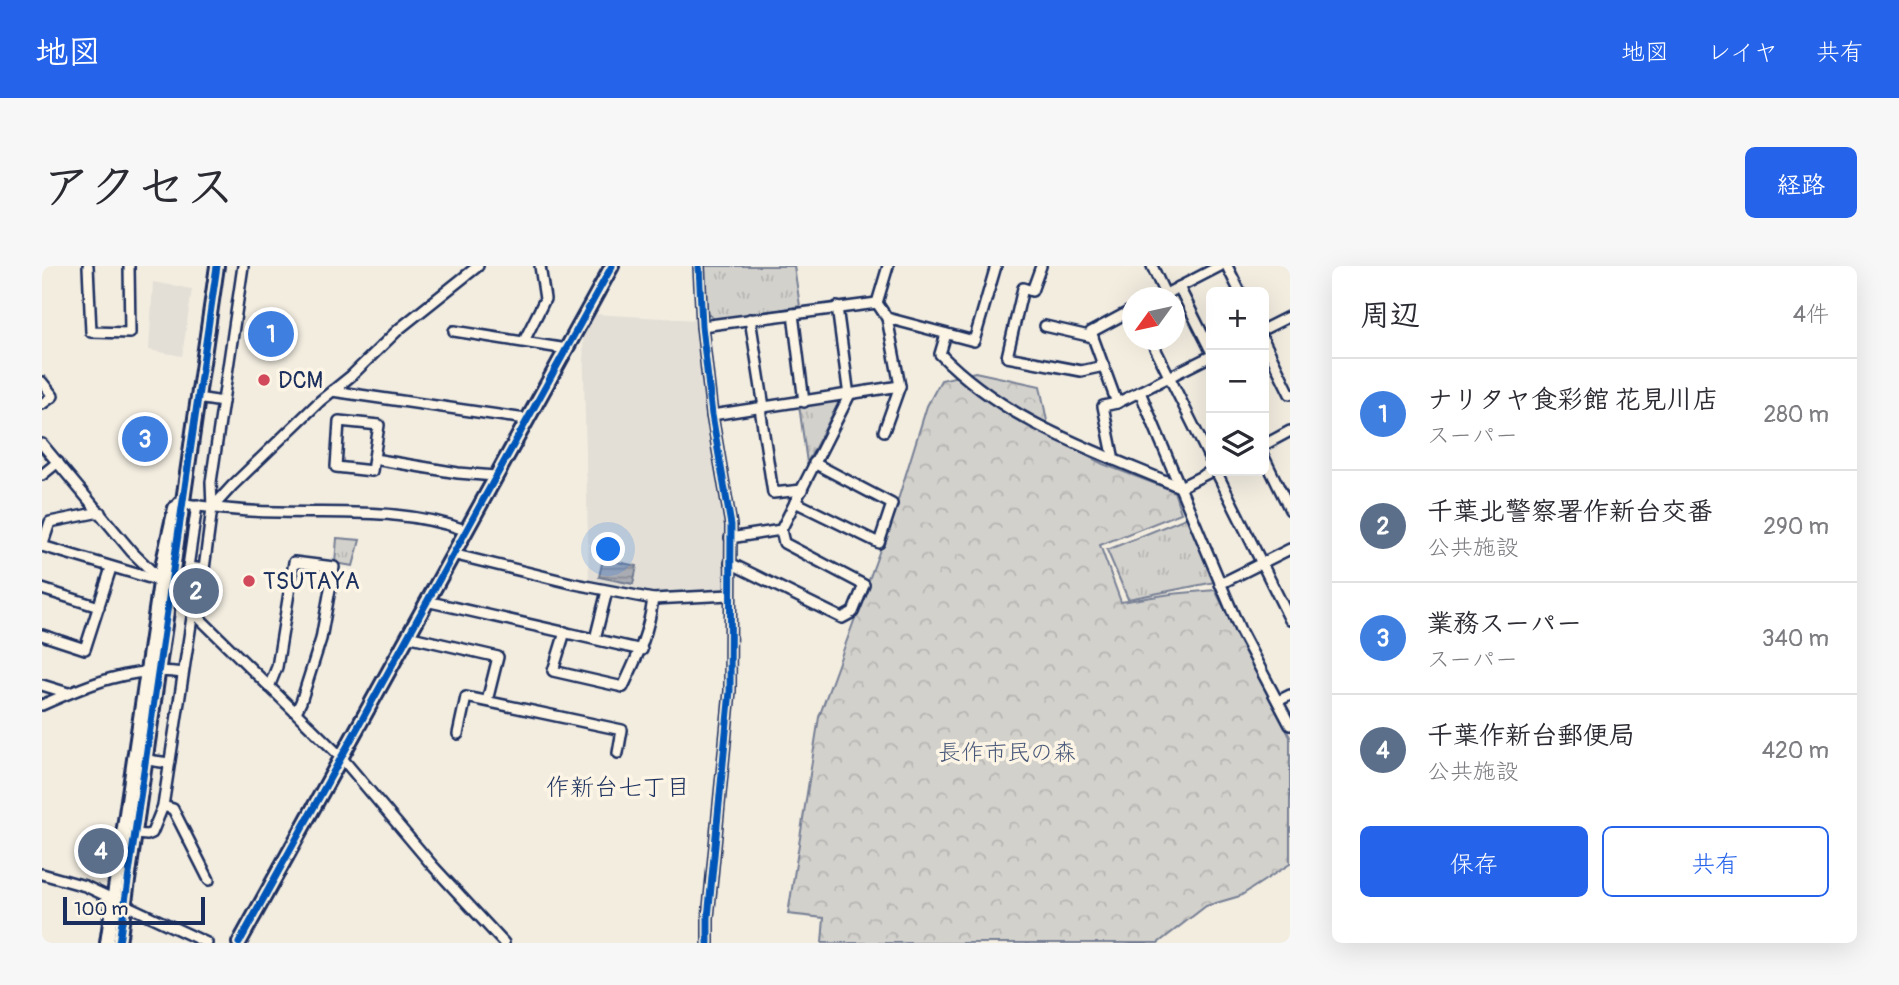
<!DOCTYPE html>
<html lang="ja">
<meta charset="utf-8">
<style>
body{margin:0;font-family:Pangolin,"Klee One",sans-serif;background:#f7f7f7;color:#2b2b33}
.controls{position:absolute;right:21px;top:21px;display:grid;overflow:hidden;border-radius:10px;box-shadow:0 7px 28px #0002}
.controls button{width:63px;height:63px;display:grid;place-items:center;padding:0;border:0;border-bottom:2px solid #e1e1e2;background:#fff;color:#2b2b33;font:35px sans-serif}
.compass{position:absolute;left:1080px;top:21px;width:63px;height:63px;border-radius:50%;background:#fff;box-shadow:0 7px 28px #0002;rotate:237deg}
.scale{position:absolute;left:21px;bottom:18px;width:142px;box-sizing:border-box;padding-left:7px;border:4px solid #1b2f5e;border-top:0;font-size:19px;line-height:24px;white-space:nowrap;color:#1b2f5e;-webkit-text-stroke:5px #fcf5e5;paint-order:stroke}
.you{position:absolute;left:567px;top:284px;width:24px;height:24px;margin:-18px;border:5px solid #fff;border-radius:50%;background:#1a73e8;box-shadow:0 0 0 10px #1a73e833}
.badge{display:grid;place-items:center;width:46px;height:46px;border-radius:50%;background:#2563eb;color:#fff;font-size:23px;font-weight:700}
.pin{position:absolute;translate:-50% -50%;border:4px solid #fff;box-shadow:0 2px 7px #0006}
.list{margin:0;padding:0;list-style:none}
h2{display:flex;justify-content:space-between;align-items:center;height:91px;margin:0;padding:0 28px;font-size:30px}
h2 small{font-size:23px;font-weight:400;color:#7c7c81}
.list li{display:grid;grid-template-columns:46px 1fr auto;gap:21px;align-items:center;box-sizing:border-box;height:112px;padding:0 28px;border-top:2px solid #e1e1e2}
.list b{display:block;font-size:26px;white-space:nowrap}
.list p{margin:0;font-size:23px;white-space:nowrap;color:#7c7c81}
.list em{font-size:23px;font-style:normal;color:#7c7c81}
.actions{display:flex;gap:14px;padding:21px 28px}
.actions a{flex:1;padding:16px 0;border:2px solid #2563eb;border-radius:10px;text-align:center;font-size:24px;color:#2563eb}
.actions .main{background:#2563eb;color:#fff}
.icon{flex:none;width:38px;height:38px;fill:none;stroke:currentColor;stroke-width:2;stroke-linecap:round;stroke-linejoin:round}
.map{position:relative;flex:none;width:1248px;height:677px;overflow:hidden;border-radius:10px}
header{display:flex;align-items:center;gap:42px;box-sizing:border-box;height:98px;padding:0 35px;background:#2563eb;color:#fff}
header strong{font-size:33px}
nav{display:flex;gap:38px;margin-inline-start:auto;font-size:24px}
.intro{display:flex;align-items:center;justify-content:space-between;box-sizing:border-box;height:168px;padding:0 42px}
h1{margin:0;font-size:49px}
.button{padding:18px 32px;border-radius:10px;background:#2563eb;color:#fff;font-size:24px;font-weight:700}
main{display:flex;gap:42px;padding:0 42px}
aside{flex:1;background:#fff;border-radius:10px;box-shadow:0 7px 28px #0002}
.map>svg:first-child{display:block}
.built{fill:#e3dfd6}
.forest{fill:url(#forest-crowns);stroke:#778095;stroke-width:2}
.park{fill:url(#park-tufts);stroke:#778095;stroke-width:2}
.water{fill:url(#water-rules);stroke:#707a91;stroke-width:2}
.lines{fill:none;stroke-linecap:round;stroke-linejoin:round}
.street-casing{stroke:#1b2f5e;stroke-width:14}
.secondary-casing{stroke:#1b2f5e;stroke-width:18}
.street{stroke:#fcf5e5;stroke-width:9}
.secondary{stroke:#fcf5e5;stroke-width:12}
.cycleway-casing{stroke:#fcf5e5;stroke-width:11}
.cycleway{stroke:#0057b8;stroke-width:7}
.poi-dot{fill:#d1495b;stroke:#fcf5e5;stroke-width:2.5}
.labels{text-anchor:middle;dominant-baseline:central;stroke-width:7;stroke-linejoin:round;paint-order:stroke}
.poi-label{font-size:23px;fill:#1b2f5e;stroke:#fcf5e5;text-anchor:start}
.park-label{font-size:23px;fill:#49587a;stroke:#fcf5e5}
.neighbourhood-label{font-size:24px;fill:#1b2f5e;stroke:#fcf5e5}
</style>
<header>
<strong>地図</strong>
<nav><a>地図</a><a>レイヤ</a><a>共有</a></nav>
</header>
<div class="intro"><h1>アクセス</h1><a class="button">経路</a></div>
<main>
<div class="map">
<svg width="1248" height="677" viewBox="0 0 1248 677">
<defs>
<pattern id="forest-crowns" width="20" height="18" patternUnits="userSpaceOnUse" patternTransform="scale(1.75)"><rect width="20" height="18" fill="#d3d1cc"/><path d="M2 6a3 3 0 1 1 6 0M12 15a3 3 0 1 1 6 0" fill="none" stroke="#b5b4b2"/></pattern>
<pattern id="park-tufts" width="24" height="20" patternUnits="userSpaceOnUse" patternTransform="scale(1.75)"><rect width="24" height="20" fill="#d3d1cc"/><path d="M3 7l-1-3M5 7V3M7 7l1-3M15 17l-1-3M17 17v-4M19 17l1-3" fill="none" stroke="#b5b4b2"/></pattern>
<pattern id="water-rules" width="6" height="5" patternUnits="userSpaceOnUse" patternTransform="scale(1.75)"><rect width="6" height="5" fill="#a9acb3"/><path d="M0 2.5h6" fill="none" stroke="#898c95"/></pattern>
</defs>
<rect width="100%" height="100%" fill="#f3ede0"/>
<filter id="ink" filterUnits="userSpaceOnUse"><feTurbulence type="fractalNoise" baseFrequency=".0143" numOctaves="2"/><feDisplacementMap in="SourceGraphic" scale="14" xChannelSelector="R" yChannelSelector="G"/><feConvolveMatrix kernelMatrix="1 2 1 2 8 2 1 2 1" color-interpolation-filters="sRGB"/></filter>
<g filter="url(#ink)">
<g class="built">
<path d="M111,16L150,23L140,90L107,84Z"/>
<path d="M551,48L655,54L663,147L683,246L684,324L679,328L617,329L547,317L541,69Z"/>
</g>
<path class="forest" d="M933,106L998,120L1008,170L1061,198L1132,225L1139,247L1058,279L1079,336L1129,328L1173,324L1248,471V598L1198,630L1164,640L1116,677H780L782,652L746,648L777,451L855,237L885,140L899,114Z"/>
<g class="park">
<path d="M662,0H752L758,40L675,56L664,46Z"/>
<path d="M794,134L796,138L765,197L757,139Z"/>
<path d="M1146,251L1173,316L1086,333L1065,284Z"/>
<path d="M295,272L318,274L311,300L293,297Z"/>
</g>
<path class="water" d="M561,293L595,300L591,318L557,311Z"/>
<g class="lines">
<g class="street-casing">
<g id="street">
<path d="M46,0L49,66L88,67L87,0"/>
<path d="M657,0L660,60L670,149L689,259L688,425L666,652V677"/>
<path d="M999,0L990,25L981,22L965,91L1039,105L1062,100"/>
<path d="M1110,0L1123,28"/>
<path d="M1185,0L1198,26"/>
<path d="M1137,21L1169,85"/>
<path d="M1116,32L1178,0"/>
<path d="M835,37L846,0"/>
<path d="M751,48L762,136"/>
<path d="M708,53L722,141"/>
<path d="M660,60L835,37L845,52L932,75L954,0"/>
<path d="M1003,60L1051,71"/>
<path d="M1222,63L1248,50"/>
<path d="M412,65L525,83"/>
<path d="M904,68L898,88C966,157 1051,184 1138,221L1170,205"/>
<path d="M1109,74L1169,195"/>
<path d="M482,75L503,33L498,0"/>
<path d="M1222,75L1248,128"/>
<path d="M0,116L11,130L0,138"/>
<path d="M290,125L484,153"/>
<path d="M1098,126L1198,364L1248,459"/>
<path d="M155,132L181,136"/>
<path d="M1075,137L1049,66L1090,44"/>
<path d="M718,142L731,227L760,224"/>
<path d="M670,149L858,120"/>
<path d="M297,155L337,159L330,205L294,201Z"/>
<path d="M842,165L858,120L845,52"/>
<path d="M0,178L90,286L299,491L390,599L462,677"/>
<path d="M1222,179L1248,165"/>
<path d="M1222,191L1248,244"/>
<path d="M332,193L416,207L453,210"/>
<path d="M1072,194L1061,140L1075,137L1169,90"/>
<path d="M1174,205L1248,354"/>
<path d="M0,209L16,196"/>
<path d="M753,236L837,277L850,238L772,197"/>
<path d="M136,237C169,242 203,246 237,246C301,248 363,242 423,264"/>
<path d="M155,239L146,301L162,303L170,242L169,216L201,0"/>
<path d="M170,242L190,220L278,135L309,110L357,63L436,0"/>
<path d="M688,272L739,264L807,130L795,41"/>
<path d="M0,280L118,315"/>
<path d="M0,280L8,256L58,246"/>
<path d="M410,288L533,318L611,333L688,329"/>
<path d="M688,297L800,352L811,346L822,319L742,277L739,264"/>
<path d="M1178,318L1248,283"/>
<path d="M0,323L57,341"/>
<path d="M384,335L600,384"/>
<path d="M523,366L511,405L581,421C596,389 606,369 611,333"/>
<path d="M0,369L43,383L69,302"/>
<path d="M365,370L456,391L445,435"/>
<path d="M553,373L565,325"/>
<path d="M0,419L26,427"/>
<path d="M227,421L235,401L252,296L292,301L279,373L259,436L254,446"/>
<path d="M1236,435L1248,429"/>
<path d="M0,439C45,419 91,399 141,407"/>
<path d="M416,468L424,431L580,464L576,487"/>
<path d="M98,493L127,497"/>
<path d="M121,540L131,543L167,614"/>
<path d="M93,568L105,569L110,567L121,540L151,345"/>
<path d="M0,608L43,620L165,677"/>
</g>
</g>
<g class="secondary-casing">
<g id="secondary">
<path d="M65,677L121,296L133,242"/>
<path d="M77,677L175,0"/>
<path d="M197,677L570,0"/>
</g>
</g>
<use href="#street" class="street"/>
<use href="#secondary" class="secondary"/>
<g class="cycleway-casing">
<g id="cycleway">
<path d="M657,0L660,60L670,149L689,259L688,425L666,652V677"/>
<path d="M77,677L175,0"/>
<path d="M197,677L570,0"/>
</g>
</g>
<use href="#cycleway" class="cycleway"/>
</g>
</g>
<g class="poi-dot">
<circle cx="222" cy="114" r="7"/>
<circle cx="207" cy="315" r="7"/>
</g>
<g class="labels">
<g class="poi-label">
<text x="236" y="114">DCM</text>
<text x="221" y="315">TSUTAYA</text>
</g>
<g class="park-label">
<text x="965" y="486">長作市民の森</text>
</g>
<g class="neighbourhood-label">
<text x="576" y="521">作新台七丁目</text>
</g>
</g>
</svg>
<div class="controls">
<button>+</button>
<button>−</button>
<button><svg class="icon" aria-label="layers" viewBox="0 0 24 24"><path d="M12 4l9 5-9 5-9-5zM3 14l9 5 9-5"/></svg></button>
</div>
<svg class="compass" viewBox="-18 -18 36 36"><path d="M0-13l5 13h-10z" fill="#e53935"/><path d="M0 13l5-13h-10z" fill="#7c7c81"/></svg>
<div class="scale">100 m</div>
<div class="you"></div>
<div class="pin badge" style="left:229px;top:68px;background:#3f7fe0">1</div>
<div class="pin badge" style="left:154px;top:325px;background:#5c6f8a">2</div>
<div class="pin badge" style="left:103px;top:173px;background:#3f7fe0">3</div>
<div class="pin badge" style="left:59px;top:585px;background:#5c6f8a">4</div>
</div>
<aside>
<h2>周辺<small>4件</small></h2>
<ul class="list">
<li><span class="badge" style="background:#3f7fe0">1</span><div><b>ナリタヤ食彩館 花見川店</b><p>スーパー</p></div><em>280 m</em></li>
<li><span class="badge" style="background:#5c6f8a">2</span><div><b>千葉北警察署作新台交番</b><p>公共施設</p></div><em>290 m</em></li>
<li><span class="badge" style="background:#3f7fe0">3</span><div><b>業務スーパー</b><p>スーパー</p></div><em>340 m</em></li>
<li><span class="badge" style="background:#5c6f8a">4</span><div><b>千葉作新台郵便局</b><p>公共施設</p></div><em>420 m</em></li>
</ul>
<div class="actions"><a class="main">保存</a><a>共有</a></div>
</aside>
</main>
